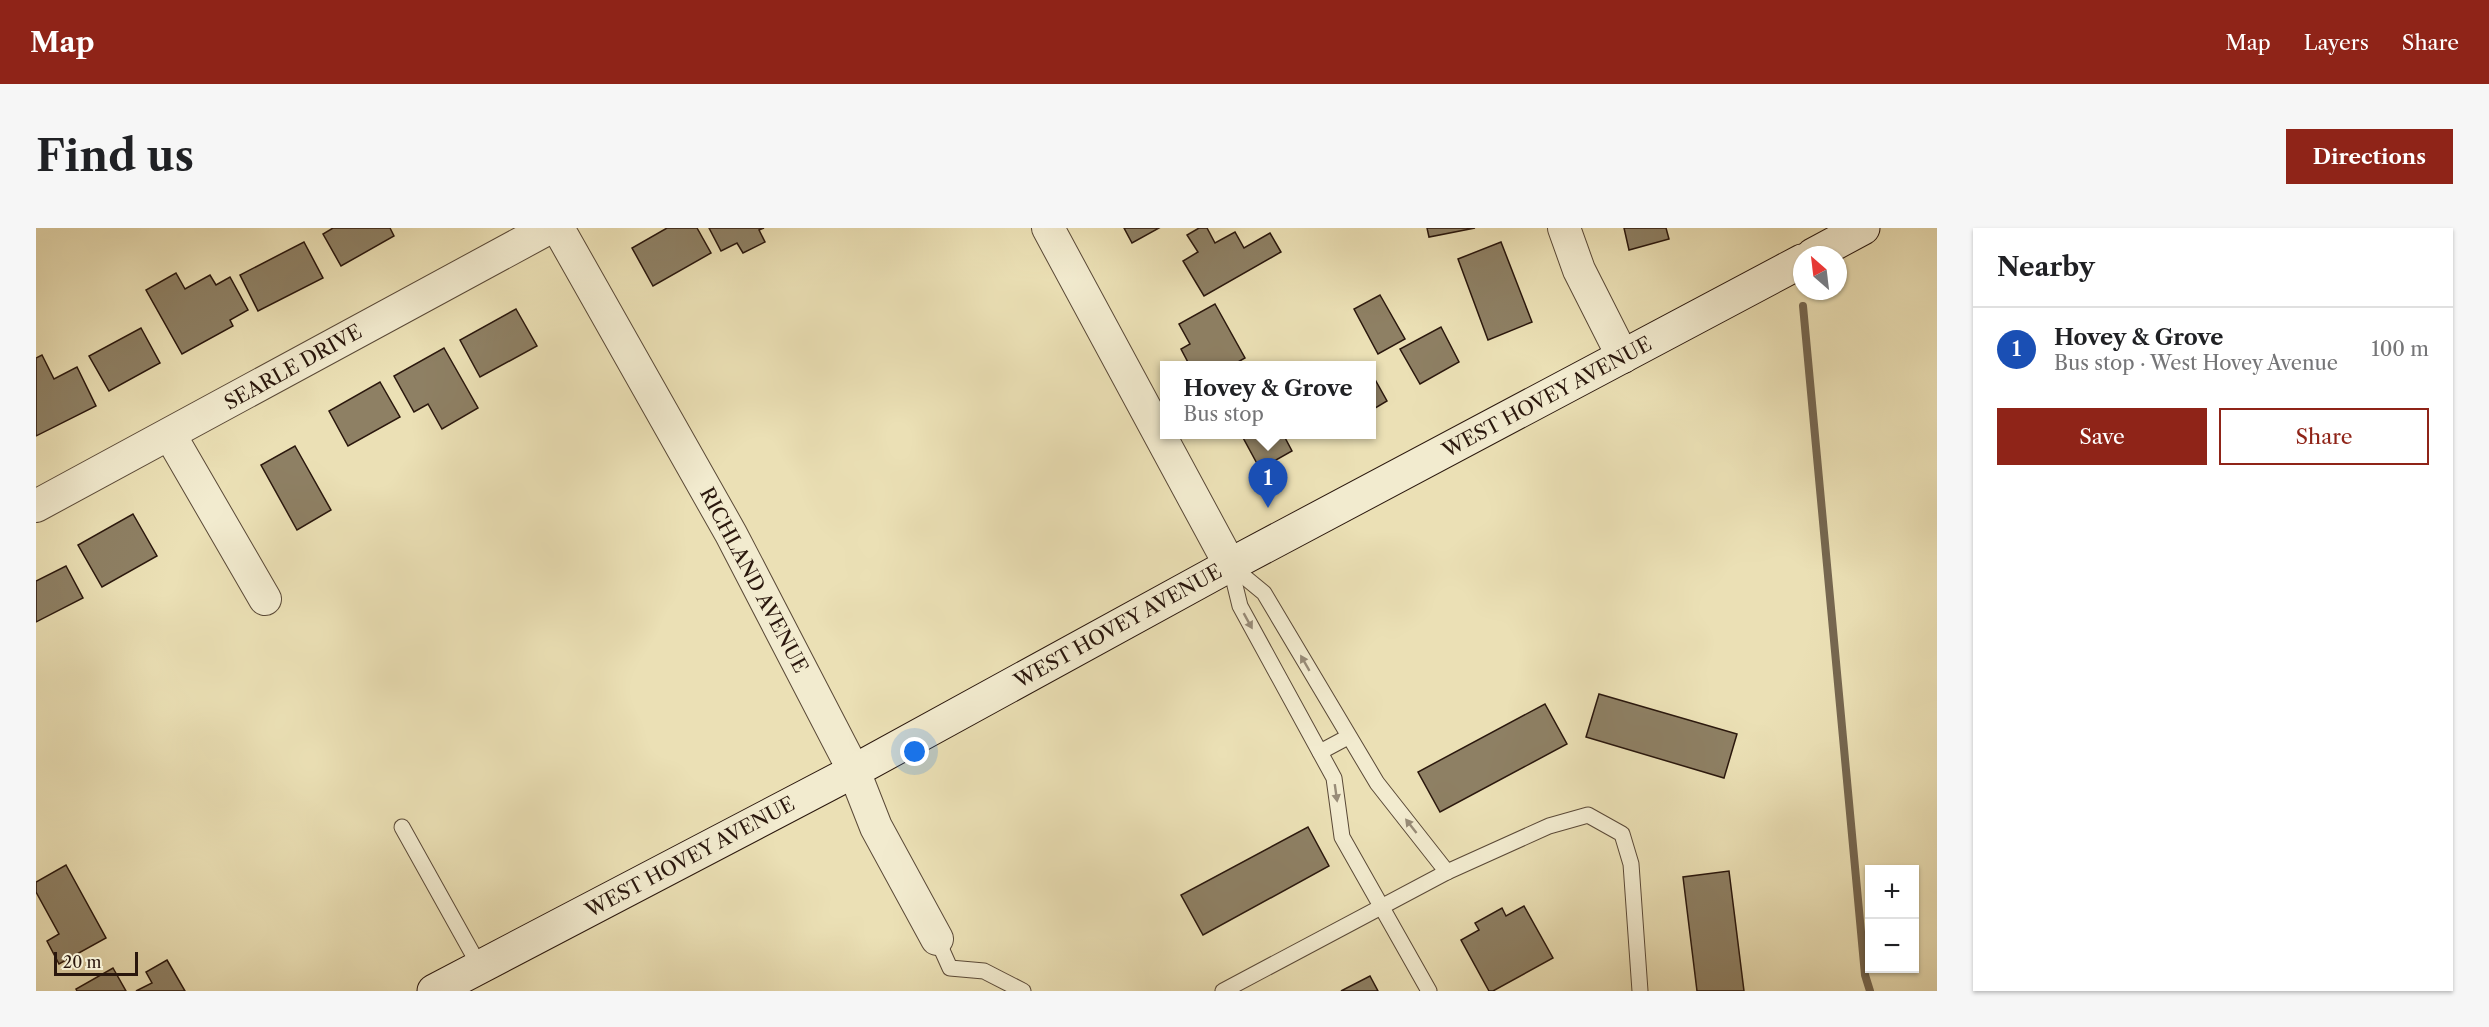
<!DOCTYPE html>
<meta charset="utf-8">
<style>
body{margin:0;font-family:"Libre Caslon Text",serif;background:#f6f6f6;color:#202124}
.controls{position:absolute;right:18px;bottom:18px;display:grid;overflow:hidden;border-radius:0px;box-shadow:0 2px 4px #0004}
.controls button{width:54px;height:54px;display:grid;place-items:center;padding:0;border:0;border-bottom:2px solid #e0e0e0;background:#fff;color:#202124;font:30px sans-serif}
.compass{position:absolute;left:1757px;top:18px;width:54px;height:54px;border-radius:50%;background:#fff;box-shadow:0 2px 4px #0004;rotate:332deg}
.scale{position:absolute;left:18px;bottom:15px;width:84px;box-sizing:border-box;padding-left:6px;border:3px solid #2a170d;border-top:0;font-size:16px;line-height:21px;white-space:nowrap;color:#2a170d;-webkit-text-stroke:4px #f2ebcf;paint-order:stroke}
.you{position:absolute;left:879px;top:524px;width:21px;height:21px;margin:-15px;border:4px solid #fff;border-radius:50%;background:#1a73e8;box-shadow:0 0 0 9px #1a73e833}
.badge{display:grid;place-items:center;width:39px;height:39px;border-radius:50%;background:#8f2418;color:#fff;font-size:20px;font-weight:700}
.pin{position:absolute;translate:-50% -50px;filter:drop-shadow(0 2px 3px #0008)}
.pin::after{content:'';position:absolute;top:32px;width:21px;height:18px;background:inherit;clip-path:polygon(0 0,100% 0,50% 100%)}
.popup{position:absolute;left:1124px;top:133px;width:216px;height:78px;box-sizing:border-box;display:grid;place-content:center;border-radius:0px;background:#fff;filter:drop-shadow(0 2px 4px #0005);font-size:20px;white-space:nowrap;color:#757577}
.popup b{font-size:22px;color:#202124}
.popup::after{content:'';position:absolute;left:50%;top:100%;margin-left:-12px;border:12px solid transparent;border-top-color:#fff}
.list{margin:0;padding:0;list-style:none}
h2{display:flex;justify-content:space-between;align-items:center;height:78px;margin:0;padding:0 24px;font-size:26px}
h2 small{font-size:20px;font-weight:400;color:#757577}
.list li{display:grid;grid-template-columns:39px 1fr auto;gap:18px;align-items:center;box-sizing:border-box;height:84px;padding:0 24px;border-top:2px solid #e0e0e0}
.list b{display:block;font-size:22px;white-space:nowrap}
.list p{margin:0;font-size:20px;white-space:nowrap;color:#757577}
.list em{font-size:20px;font-style:normal;color:#757577}
.actions{display:flex;gap:12px;padding:18px 24px}
.actions a{flex:1;padding:14px 0;border:2px solid #8f2418;border-radius:0px;text-align:center;font-size:21px;color:#8f2418}
.actions .main{background:#8f2418;color:#fff}
.map{position:relative;flex:none;width:1901px;height:763px;overflow:hidden;border-radius:0px}
header{display:flex;align-items:center;gap:36px;box-sizing:border-box;height:84px;padding:0 30px;background:#8f2418;color:#fff}
header strong{font-size:28px}
nav{display:flex;gap:33px;margin-inline-start:auto;font-size:21px}
.intro{display:flex;align-items:center;justify-content:space-between;box-sizing:border-box;height:144px;padding:0 36px}
h1{margin:0;font-size:42px}
.button{padding:15px 27px;border-radius:0px;background:#8f2418;color:#fff;font-size:21px;font-weight:700}
main{display:flex;gap:36px;padding:0 36px}
aside{flex:1;background:#fff;border-radius:0px;box-shadow:0 2px 4px #0004}
.map>svg:first-child{display:block}
.lines{fill:none;stroke-linecap:round;stroke-linejoin:round}
.stream{stroke:#766750;stroke-width:8}
.building{fill:#8e8064;stroke:#2a170d;stroke-width:1.5}
.lane-casing{stroke:#5a4937;stroke-width:17}
.street-casing{stroke:#5a4937;stroke-width:34}
.secondary-casing{stroke:#2a170d;stroke-width:35}
.lane{stroke:#f2ebcf;stroke-width:15}
.street{stroke:#f2ebcf;stroke-width:32}
.secondary{stroke:#f2ebcf;stroke-width:33}
.oneway{fill:#988c78}
.labels{text-anchor:middle;dominant-baseline:central;stroke-width:4.5;stroke-linejoin:round;paint-order:stroke}
.street-label{font-size:20px;fill:#2a170d;stroke:#f2ebcf}
</style>
<header>
<strong>Map</strong>
<nav><a>Map</a><a>Layers</a><a>Share</a></nav>
</header>
<div class="intro"><h1>Find us</h1><a class="button">Directions</a></div>
<main>
<div class="map">
<svg width="1901" height="763" viewBox="0 0 1901 763">
<rect width="100%" height="100%" fill="#ebe0b5"/>
<filter id="stains"><feTurbulence type="fractalNoise" baseFrequency=".00333" numOctaves="4"/><feColorMatrix values="0 0 0 0 .2 0 0 0 0 .09 0 0 0 0 .02 0 0 0 .5 -.17"/></filter>
<radialGradient id="worn" r=".72"><stop offset=".6" stop-color="#630" stop-opacity="0"/><stop offset="1" stop-color="#630" stop-opacity=".3"/></radialGradient>
<g class="lines">
<path class="stream" d="M1767,78L1829,747L1834,763"/>
</g>
<g class="building">
<path d="M297,0H354L358,8L305,38L287,6Z"/>
<path d="M631,0H661L675,25L617,58L596,20Z"/>
<path d="M673,0H728L723,2L729,14L707,25L701,15L685,23Z"/>
<path d="M1088,0H1123L1096,15Z"/>
<path d="M1163,0H1171L1179,15L1199,4L1208,20L1234,5L1245,24L1168,68L1147,33L1162,24L1151,7Z"/>
<path d="M1391,0H1439L1393,9Z"/>
<path d="M1588,0H1630L1633,11L1593,22Z"/>
<path d="M268,14L287,50L222,83L204,47Z"/>
<path d="M1465,14L1496,94L1452,112L1422,31Z"/>
<path d="M140,45L149,61L174,47L180,57L194,49L212,82L194,92L197,98L146,126L110,62Z"/>
<path d="M1344,67L1369,111L1342,126L1318,81Z"/>
<path d="M1179,76L1209,130L1195,138H1168L1166,134L1154,138L1145,121L1154,116L1143,96Z"/>
<path d="M480,81L501,118L444,149L424,112Z"/>
<path d="M1405,99L1423,134L1384,156L1364,121Z"/>
<path d="M105,100L124,135L73,163L53,128Z"/>
<path d="M408,120L442,180L406,201L392,176L378,184L358,148Z"/>
<path d="M6,127L18,151L41,139L60,178L0,208V130Z"/>
<path d="M1336,146L1351,173L1336,182Z"/>
<path d="M344,154L364,189L312,218L293,183Z"/>
<path d="M1205,206H1247L1256,223L1224,241Z"/>
<path d="M259,218L295,282L261,302L225,237Z"/>
<path d="M97,286L121,328L66,359L42,317Z"/>
<path d="M30,338L47,370L0,394V353Z"/>
<path d="M1563,466L1701,506L1688,550L1550,509Z"/>
<path d="M1509,476L1531,516L1404,584L1382,544Z"/>
<path d="M1272,599L1293,638L1167,707L1145,667Z"/>
<path d="M30,637L70,710L23,736L11,713L23,706L0,664V654Z"/>
<path d="M1693,643L1708,763H1661L1647,649Z"/>
<path d="M1488,678L1517,730L1457,763H1453L1425,712L1443,702L1439,695L1466,680L1470,688Z"/>
<path d="M131,732L149,763H100L116,755L110,744Z"/>
<path d="M77,740L90,763H41L40,761Z"/>
<path d="M1334,748L1342,763H1305Z"/>
</g>
<g class="lines">
<g class="lane-casing">
<g id="lane">
<path d="M1194,337L1204,378L1298,550L1306,609L1393,763"/>
<path d="M1194,337L1228,365L1341,555L1411,644"/>
<path d="M1284,524L1312,509"/>
<path d="M366,599L444,739"/>
<path d="M901,711L914,740L948,743L987,763"/>
<path d="M1187,763L1411,644L1513,598L1552,587L1586,606L1595,636L1604,763"/>
</g>
</g>
<g class="street-casing">
<g id="street">
<path d="M522,0L695,306L818,543L840,599L901,711"/>
<path d="M1012,0L1194,337"/>
<path d="M1528,0L1543,42L1587,129"/>
<path d="M134,207L229,371"/>
<path d="M0,278L513,0"/>
</g>
</g>
<g class="secondary-casing">
<g id="secondary">
<path d="M1777,27L1827,0"/>
<path d="M398,763L818,543L1194,337L1766,33"/>
</g>
</g>
<use href="#lane" class="lane"/>
<use href="#street" class="street"/>
<use href="#secondary" class="secondary"/>
</g>
<defs><path id="oneway-solid" d="M-6-.8H1V-3.2L6.5 0L1 3.2V.8H-6Z" transform="scale(1.5)"/></defs>
<g class="oneway">
<use href="#oneway-solid" transform="translate(1212 393) rotate(61)"/>
<use href="#oneway-solid" transform="translate(1269 435) rotate(-120)"/>
<use href="#oneway-solid" transform="translate(1300 565) rotate(82)"/>
<use href="#oneway-solid" transform="translate(1375 598) rotate(-128)"/>
</g>
<g class="labels">
<g class="street-label">
<text transform="translate(257 139) rotate(-29)">SEARLE DRIVE</text>
<text transform="translate(1511 169) rotate(-28)">WEST HOVEY AVENUE</text>
<text transform="translate(718 352) rotate(62)">RICHLAND AVENUE</text>
<text transform="translate(1082 398) rotate(-29)">WEST HOVEY AVENUE</text>
<text transform="translate(654 629) rotate(-28)">WEST HOVEY AVENUE</text>
</g>
</g>
<rect width="100%" height="100%" filter="url(#stains)"/>
<rect width="100%" height="100%" fill="url(#worn)"/>
</svg>
<div class="controls">
<button>+</button>
<button>−</button>
</div>
<svg class="compass" viewBox="-18 -18 36 36"><path d="M0-13l5 13h-10z" fill="#e53935"/><path d="M0 13l5-13h-10z" fill="#757577"/></svg>
<div class="scale">20 m</div>
<div class="you"></div>
<div class="pin badge" style="left:1232px;top:280px;background:#1a4fb4">1</div>
<div class="popup"><b>Hovey &amp; Grove</b>Bus stop</div>
</div>
<aside>
<h2>Nearby<small></small></h2>
<ul class="list">
<li><span class="badge" style="background:#1a4fb4">1</span><div><b>Hovey &amp; Grove</b><p>Bus stop · West Hovey Avenue</p></div><em>100 m</em></li>
</ul>
<div class="actions"><a class="main">Save</a><a>Share</a></div>
</aside>
</main>
